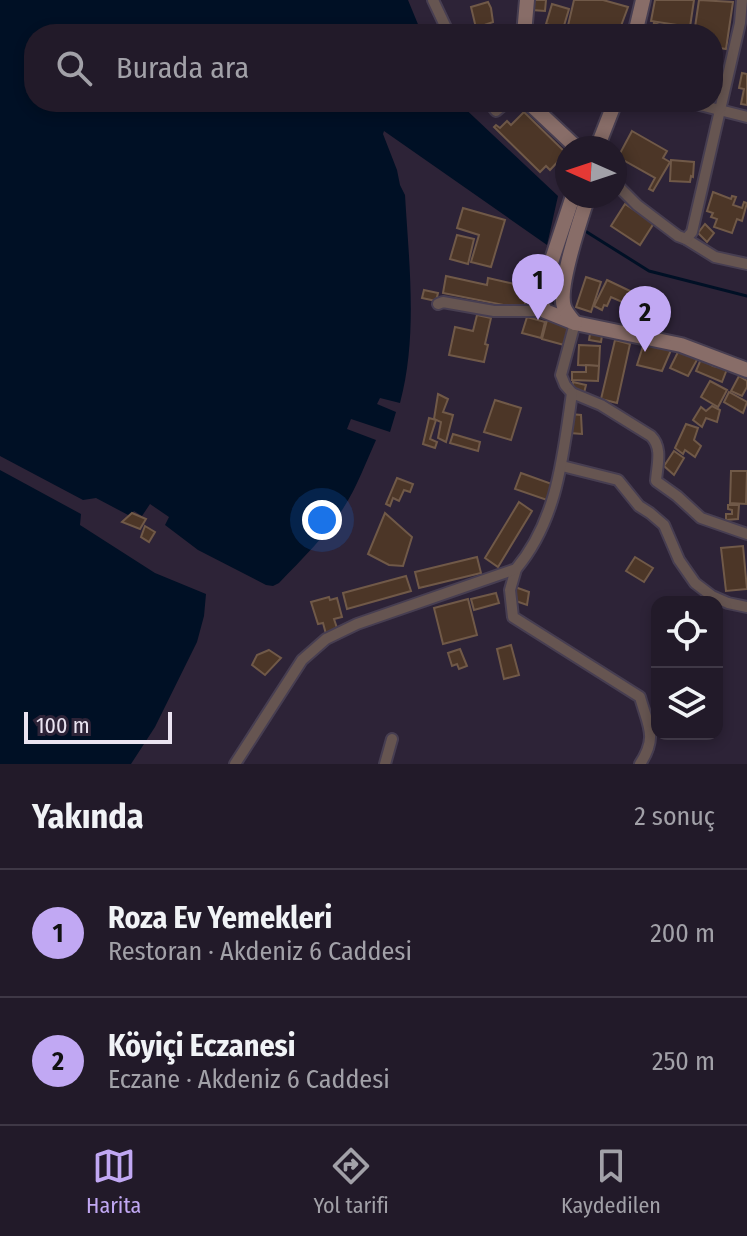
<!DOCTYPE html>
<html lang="tr">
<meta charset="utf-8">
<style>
body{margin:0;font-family:"Fira Sans Condensed",sans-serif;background:#2e2735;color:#f1f3f6}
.controls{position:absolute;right:24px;bottom:24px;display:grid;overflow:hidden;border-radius:16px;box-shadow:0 4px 12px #0003}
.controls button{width:72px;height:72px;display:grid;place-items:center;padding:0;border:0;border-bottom:2px solid #3f3846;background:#221a29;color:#f1f3f6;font:40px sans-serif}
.compass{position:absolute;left:555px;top:136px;width:72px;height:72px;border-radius:50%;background:#221a29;box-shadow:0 4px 12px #0003;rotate:273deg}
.scale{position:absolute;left:24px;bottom:20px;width:148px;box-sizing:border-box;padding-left:8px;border:4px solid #eae4f1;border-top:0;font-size:22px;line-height:28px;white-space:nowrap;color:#eae4f1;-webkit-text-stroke:6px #2d2337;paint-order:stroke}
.you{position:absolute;left:322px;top:520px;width:28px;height:28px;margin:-20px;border:6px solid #fff;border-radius:50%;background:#1a73e8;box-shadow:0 0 0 12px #1a73e833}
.badge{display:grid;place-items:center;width:52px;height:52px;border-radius:50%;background:#c1a8f3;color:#111;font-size:26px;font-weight:700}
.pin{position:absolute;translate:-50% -66px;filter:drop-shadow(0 2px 4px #0008)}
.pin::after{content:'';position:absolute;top:42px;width:28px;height:24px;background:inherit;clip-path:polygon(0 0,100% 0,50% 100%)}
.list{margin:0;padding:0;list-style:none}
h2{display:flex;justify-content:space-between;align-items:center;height:104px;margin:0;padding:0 32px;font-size:34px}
h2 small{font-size:26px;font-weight:400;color:#a2a1a8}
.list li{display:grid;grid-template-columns:52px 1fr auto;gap:24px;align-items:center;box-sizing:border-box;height:128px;padding:0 32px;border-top:2px solid #3f3846}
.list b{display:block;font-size:30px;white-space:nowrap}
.list p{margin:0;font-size:26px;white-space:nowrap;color:#a2a1a8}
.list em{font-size:26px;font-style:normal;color:#a2a1a8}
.icon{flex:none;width:44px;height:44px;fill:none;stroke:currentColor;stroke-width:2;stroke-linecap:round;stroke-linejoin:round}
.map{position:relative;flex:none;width:747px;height:764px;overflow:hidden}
.search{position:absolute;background:#221a29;box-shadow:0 4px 12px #0003;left:24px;right:24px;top:24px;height:88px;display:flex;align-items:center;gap:20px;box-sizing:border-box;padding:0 28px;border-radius:32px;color:#a2a1a8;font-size:30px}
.sheet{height:360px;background:#221a29}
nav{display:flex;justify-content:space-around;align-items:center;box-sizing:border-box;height:112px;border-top:2px solid #3f3846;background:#221a29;font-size:22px;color:#a2a1a8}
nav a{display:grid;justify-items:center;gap:4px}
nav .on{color:#c1a8f3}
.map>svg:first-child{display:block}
.water{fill:#001025}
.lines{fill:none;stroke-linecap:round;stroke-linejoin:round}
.stream{stroke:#001025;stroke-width:3}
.building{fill:#4c3627;stroke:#705948;stroke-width:2}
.street-casing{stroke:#473e51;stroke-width:14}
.secondary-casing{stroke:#473e51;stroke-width:18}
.street{stroke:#665551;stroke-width:10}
.secondary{stroke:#886d68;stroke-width:14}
</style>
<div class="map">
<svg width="747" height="764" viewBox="0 0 747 764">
<rect width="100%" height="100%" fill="#2d2337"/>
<g class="water">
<path d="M0,0H408L422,34H34V102H458L558,196L547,245L384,131L383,134L397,170L400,185L405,195C409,263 418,336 400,403L380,398L377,404L396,412L390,432L351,419L347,429L376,440C366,462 357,487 344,507C327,535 302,559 279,583L273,586L266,585L198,550L165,525L169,517L150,504L142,516L134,511L130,516L96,498L83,500L0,456Z"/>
<path d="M0,470L81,514L80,525L155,573L206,594L204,616L197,642L155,727L131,764H0Z"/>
</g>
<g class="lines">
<path class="stream" d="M582,229L649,271L747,296"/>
</g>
<g class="building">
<path d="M534,0H546L545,11L532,10Z"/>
<path d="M574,0H603L628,7L618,34H566Z"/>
<path d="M655,0H694L690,27L651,21Z"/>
<path d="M699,0L733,2L726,49L713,47V34H694Z"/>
<path d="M488,2L491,8L493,22L476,28L471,7Z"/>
<path d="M552,4L569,9L563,29L546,24Z"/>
<path d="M654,23L677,31L676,34H651Z"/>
<path d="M486,25L497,34H479Z"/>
<path d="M742,73L747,74V105L741,104L744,89L739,88Z"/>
<path d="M524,112L566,153L550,170L546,166L540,172L494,127L496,125L500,128L507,121L511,125Z"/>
<path d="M632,131L667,151L663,158L670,162L653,191L649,189L655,178L618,157Z"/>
<path d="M671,160L694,162L693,177L691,176L690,182L670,181Z"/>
<path d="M713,192L731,199L732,196L736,197L733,205L742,208L744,202L747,203L742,221L737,219L732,233L714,227L717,219L711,217L713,213L707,211Z"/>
<path d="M625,204L654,223L640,245L611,226Z"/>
<path d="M463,208L505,220L491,267L471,262L479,235L457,228Z"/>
<path d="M705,224L714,233L707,242L698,233Z"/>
<path d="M457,235L474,239L468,264L450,259Z"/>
<path d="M446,276L487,285L488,278L528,287L524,309L443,293Z"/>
<path d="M586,277L601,282L591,312L576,307Z"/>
<path d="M607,280L649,300L643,312L654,317L647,331L629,323L636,308L611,297L607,306L604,305L602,310L594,306Z"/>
<path d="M424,290L438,293L436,301L422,298Z"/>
<path d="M477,315L491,318L485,344L488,345L484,362L449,355L455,327L473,331Z"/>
<path d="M527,317L545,322L541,338L522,333Z"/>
<path d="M547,320L569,326L564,345L542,339Z"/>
<path d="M591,328L608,337L602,336L601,342L589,340Z"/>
<path d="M615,340L630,344L617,403L601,399Z"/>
<path d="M645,340L672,348L662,371L637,365Z"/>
<path d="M579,345L600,346L599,366L578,365Z"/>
<path d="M679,350L698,358L688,376L670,368Z"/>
<path d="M701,359L713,366L727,369L722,382L696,371Z"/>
<path d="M586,365L599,366L598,381L572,380V372H586Z"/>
<path d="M739,376L747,381V387L742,396L731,391Z"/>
<path d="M710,381L727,390L718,407L701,397Z"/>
<path d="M573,382L586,385L584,393L572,391Z"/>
<path d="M729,392L747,402L743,413L724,402Z"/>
<path d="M438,394L448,399L443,412L453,415L446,442L438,438L441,422L434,419Z"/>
<path d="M495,400L521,408L511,440L484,432Z"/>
<path d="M712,406L720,410L717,422L706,418L702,427L693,420L701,407L706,411Z"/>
<path d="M570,414L581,415L582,434L570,433Z"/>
<path d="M429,418L436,420L430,439L437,442L435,448L423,444Z"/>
<path d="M686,424L698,428L694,440L701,446L695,457L685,450L683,454L675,448Z"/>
<path d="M453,434L480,442L478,451L450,443Z"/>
<path d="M674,451L684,458L674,475L664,466Z"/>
<path d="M731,471H747L746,504L730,503Z"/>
<path d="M521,473L552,484L547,500L515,489Z"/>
<path d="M397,478L413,484L410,492L404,490L399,501L393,498L390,506L386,504Z"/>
<path d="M519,502L532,511L498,567L485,558Z"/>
<path d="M728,505H739L738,519L726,520V514H732V510L728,509Z"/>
<path d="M132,513L146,519L140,529L122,522Z"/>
<path d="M385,513L412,537L403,566L389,565L368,554Z"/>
<path d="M145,526L155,532L149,542L141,537Z"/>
<path d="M743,546L747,589L726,591L721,548Z"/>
<path d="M477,557L481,573L419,588L415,572Z"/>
<path d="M635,557L653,568L644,582L626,571Z"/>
<path d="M406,576L411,591L347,609L343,593Z"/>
<path d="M515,587L529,592L527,605L513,600Z"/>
<path d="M496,593L499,603L474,610L471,599Z"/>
<path d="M329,597L330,600L337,598L342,617L334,619L338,631L326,634L323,623L318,624L311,602Z"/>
<path d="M468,599L477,635L443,644L434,608Z"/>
<path d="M511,645L519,675L504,679L497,649Z"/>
<path d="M460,649L467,666L459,669L457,664L452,666L448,653Z"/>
<path d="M269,650L281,658L265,675L252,665L257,655Z"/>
</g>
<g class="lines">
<g class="street-casing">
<g id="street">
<path d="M433,0L449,34"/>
<path d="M489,102L496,111L507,102"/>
<path d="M688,102L747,117"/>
<path d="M615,183L637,205L678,236L686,239L715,257L747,264"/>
<path d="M686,239L692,232L740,23L742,0"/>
<path d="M438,304L443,302L494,311H545"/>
<path d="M575,323L561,375L565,385L572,393L601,405L651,436C663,448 657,465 656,481L677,496L701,518L747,534"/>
<path d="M562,466L618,480L639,506L650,513L664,525L679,560L695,583L712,596L728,603L747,607"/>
<path d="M516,569L510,590L513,617L640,697C648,726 658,737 640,764"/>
<path d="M235,764L302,660L326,639L357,624L516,569C558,519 563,455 572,393"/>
<path d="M385,764L392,739"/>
</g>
</g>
<g class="secondary-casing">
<g id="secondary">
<path d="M524,34L527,0"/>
<path d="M635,34L643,0"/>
<path d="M528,102L577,148"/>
<path d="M597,148L615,102"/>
<path d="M573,196L542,290L541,303L545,311L575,323L681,345L747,370"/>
<path d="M575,323C571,318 566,313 564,307C557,287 581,218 588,196"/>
</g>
</g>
<use href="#street" class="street"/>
<use href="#secondary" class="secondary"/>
</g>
</svg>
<div class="controls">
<button><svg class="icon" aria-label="locate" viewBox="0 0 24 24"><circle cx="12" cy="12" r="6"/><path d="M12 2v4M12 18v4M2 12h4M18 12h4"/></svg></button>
<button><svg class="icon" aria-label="layers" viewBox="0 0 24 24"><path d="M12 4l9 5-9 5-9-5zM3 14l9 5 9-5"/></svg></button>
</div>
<svg class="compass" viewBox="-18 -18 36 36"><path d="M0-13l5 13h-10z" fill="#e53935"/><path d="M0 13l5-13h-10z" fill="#a2a1a8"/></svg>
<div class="scale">100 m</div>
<div class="you"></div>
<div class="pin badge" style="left:538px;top:320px">1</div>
<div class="pin badge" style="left:645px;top:352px">2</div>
<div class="search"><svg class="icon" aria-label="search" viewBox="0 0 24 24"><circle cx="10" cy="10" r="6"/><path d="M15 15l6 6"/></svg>Burada ara</div>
</div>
<section class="sheet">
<h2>Yakında<small>2 sonuç</small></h2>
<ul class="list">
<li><span class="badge">1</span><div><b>Roza Ev Yemekleri</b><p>Restoran · Akdeniz 6 Caddesi</p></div><em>200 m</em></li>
<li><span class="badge">2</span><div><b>Köyiçi Eczanesi</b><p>Eczane · Akdeniz 6 Caddesi</p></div><em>250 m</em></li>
</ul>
</section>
<nav>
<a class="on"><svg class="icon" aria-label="map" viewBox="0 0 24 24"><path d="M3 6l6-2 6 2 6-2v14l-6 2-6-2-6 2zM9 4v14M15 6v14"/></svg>Harita</a>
<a><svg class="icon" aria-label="directions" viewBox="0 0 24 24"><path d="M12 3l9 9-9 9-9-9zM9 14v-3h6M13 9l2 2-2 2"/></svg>Yol tarifi</a>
<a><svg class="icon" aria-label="saved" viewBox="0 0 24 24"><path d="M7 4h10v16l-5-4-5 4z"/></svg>Kaydedilen</a>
</nav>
